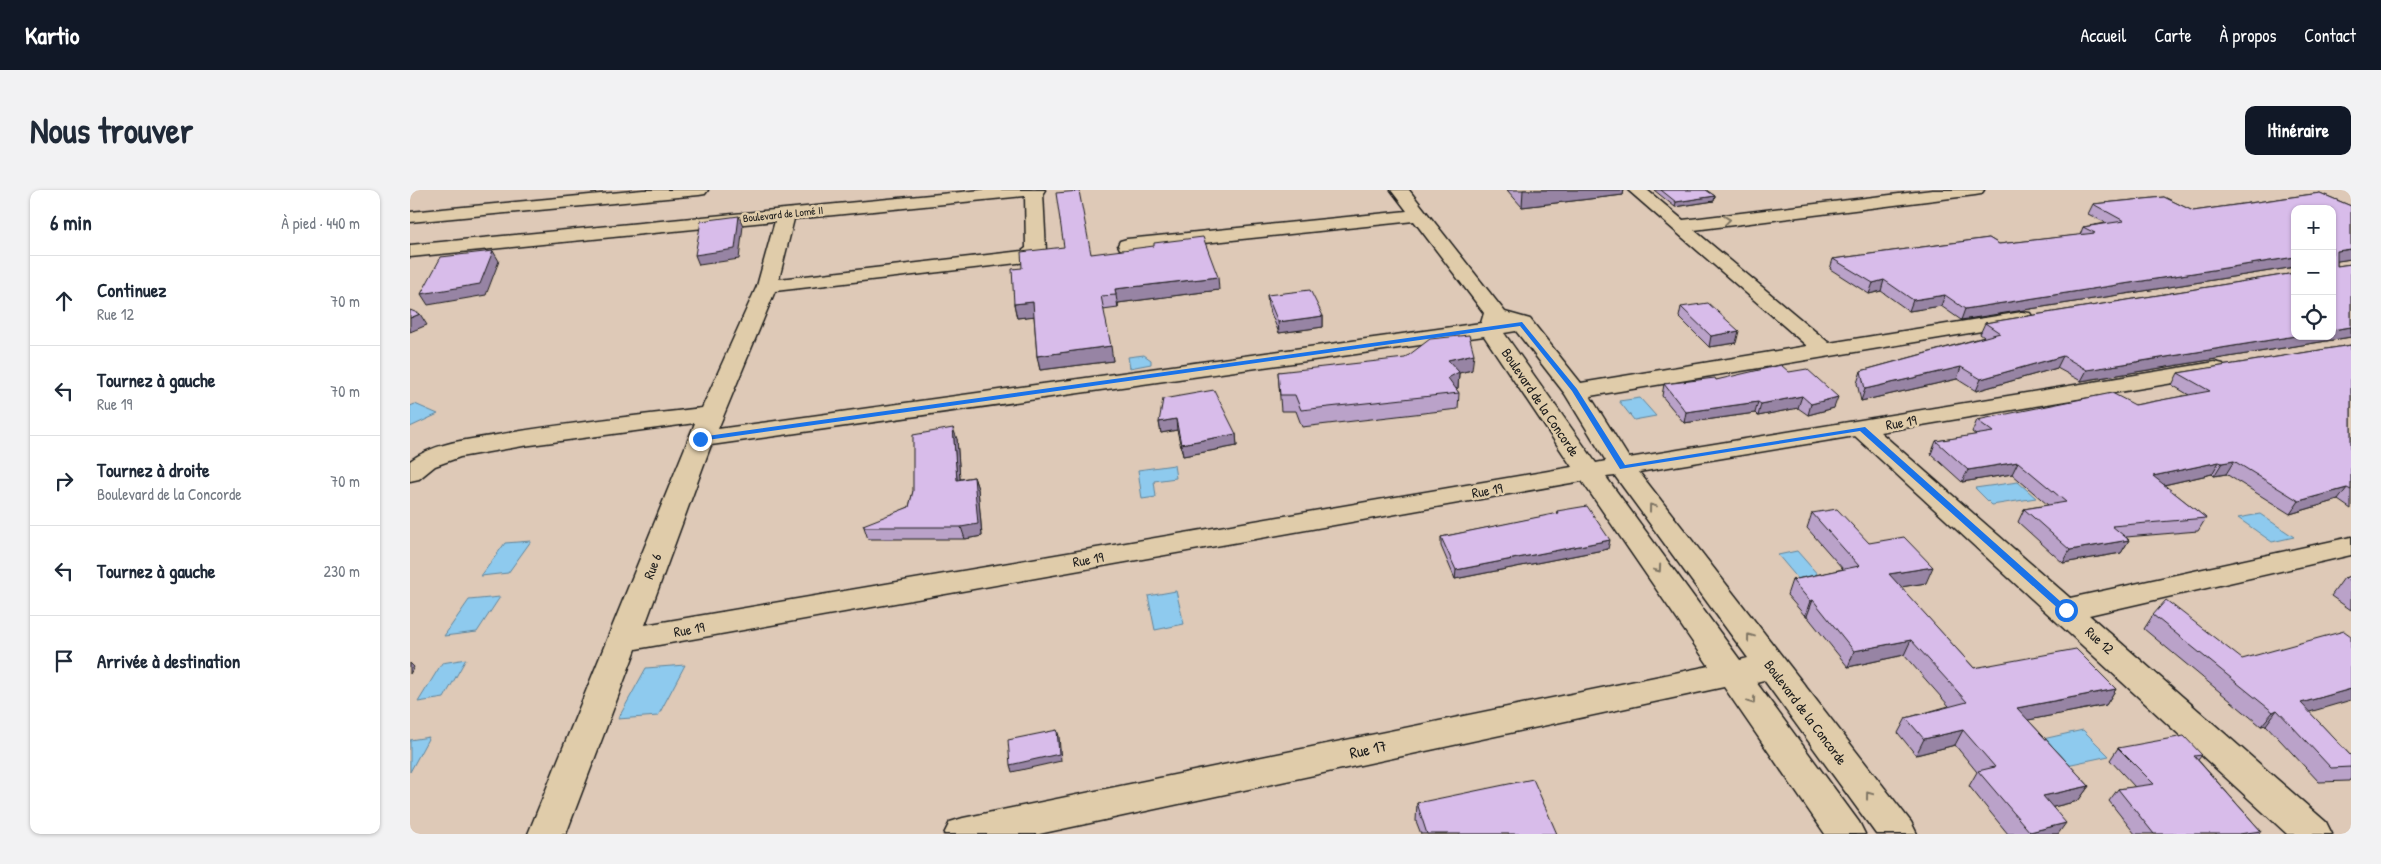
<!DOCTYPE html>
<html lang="fr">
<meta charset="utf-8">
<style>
body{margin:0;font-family:"Patrick Hand",sans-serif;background:#f2f2f3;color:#1f2937}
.controls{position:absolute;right:15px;top:15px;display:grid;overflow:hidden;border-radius:10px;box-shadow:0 1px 4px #0004}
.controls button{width:45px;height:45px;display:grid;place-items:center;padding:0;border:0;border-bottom:1px solid #e0e1e3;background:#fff;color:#1f2937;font:25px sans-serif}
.stop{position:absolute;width:15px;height:15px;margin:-11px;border:4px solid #1a73e8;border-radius:50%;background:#fff}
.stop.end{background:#1a73e8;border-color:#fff;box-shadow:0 1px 5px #0008}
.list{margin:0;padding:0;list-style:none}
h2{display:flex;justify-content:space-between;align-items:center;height:65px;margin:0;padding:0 20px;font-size:21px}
h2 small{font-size:16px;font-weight:400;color:#747a83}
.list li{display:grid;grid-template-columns:32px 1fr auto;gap:15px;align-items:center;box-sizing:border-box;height:90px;padding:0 20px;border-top:1px solid #e0e1e3}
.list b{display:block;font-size:19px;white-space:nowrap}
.list p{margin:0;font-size:16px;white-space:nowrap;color:#747a83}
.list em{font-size:16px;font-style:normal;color:#747a83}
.icon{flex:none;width:28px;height:28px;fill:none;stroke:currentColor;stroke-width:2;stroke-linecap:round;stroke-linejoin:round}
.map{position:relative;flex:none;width:1941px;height:644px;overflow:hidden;border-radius:10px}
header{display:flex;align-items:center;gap:30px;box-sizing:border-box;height:70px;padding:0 25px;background:#111827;color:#fff}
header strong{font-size:24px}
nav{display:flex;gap:28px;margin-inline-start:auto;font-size:18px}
.intro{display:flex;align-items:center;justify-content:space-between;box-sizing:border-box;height:120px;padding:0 30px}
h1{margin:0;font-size:35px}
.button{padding:12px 22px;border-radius:10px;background:#111827;color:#fff;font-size:18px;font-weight:700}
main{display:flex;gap:30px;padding:0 30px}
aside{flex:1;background:#fff;border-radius:10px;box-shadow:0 1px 4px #0004}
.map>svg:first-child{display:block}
.water{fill:#8ecaee;stroke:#60849a}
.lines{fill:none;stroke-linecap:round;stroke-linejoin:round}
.minor-casing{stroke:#1c1c1c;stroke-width:3}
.minor{fill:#e0ccaa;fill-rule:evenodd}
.wall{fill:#baa2c9;stroke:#1c1c1c}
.shaded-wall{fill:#9784a4;stroke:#1c1c1c}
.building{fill:#d8bcea;stroke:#1c1c1c}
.oneway{stroke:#7e7463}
.route{fill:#1a73e8}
.labels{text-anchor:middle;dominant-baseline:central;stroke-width:5;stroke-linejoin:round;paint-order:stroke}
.far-street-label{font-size:11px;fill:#1c1c1c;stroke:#e0ccaa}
.street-label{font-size:14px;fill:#1c1c1c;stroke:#e0ccaa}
.near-street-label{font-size:16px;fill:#1c1c1c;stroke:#e0ccaa}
</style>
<header>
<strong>Kartio</strong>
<nav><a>Accueil</a><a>Carte</a><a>À propos</a><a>Contact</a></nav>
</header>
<div class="intro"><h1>Nous trouver</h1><a class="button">Itinéraire</a></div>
<main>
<aside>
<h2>6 min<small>À pied · 440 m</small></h2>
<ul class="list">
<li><svg class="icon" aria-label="ahead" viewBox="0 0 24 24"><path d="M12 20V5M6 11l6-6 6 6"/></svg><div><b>Continuez</b><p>Rue 12</p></div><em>70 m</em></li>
<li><svg class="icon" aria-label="left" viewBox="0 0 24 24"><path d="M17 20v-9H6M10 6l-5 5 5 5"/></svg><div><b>Tournez à gauche</b><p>Rue 19</p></div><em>70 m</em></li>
<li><svg class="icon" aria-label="right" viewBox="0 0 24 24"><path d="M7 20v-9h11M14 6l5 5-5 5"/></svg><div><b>Tournez à droite</b><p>Boulevard de la Concorde</p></div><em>70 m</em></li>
<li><svg class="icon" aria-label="left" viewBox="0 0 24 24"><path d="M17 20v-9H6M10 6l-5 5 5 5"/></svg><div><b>Tournez à gauche</b></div><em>230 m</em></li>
<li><svg class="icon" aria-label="arrive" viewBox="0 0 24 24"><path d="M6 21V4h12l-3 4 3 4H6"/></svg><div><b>Arrivée à destination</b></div></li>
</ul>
</aside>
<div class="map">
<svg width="1941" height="644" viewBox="0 0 1941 644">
<rect width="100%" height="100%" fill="#dec9b7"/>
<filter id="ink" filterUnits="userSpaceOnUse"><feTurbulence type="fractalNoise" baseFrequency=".02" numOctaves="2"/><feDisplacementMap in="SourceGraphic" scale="10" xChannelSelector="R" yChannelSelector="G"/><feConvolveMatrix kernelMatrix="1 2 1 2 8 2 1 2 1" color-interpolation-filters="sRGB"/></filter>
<g filter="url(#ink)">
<g class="water">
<path d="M734,165L741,170V174L720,178L718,167Z"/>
<path d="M1230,208L1246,226L1224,230L1209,211Z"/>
<path d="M5,214L28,224L0,237V216Z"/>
<path d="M764,275L766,288L744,291L746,307L732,309L728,280Z"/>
<path d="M1608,292L1626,308L1582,315L1565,298Z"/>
<path d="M1850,324L1884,347L1862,352L1828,328Z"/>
<path d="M121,351L98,383L71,386L95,353Z"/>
<path d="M1387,361L1409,386L1389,390L1368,365Z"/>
<path d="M766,401L774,434L745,440L738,406Z"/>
<path d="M90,407L67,442L34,446L59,410Z"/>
<path d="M56,469L34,508L8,512L32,473Z"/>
<path d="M275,475L248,526L208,529L236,478Z"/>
<path d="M1673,540L1699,566L1657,575L1633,549Z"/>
<path d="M19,547L0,582V550Z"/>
</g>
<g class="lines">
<g class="minor-casing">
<g id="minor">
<path d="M233,0H298L295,4L289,5L0,32V22Z"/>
<path d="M572,0H635L633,3L636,61L633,65L617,72L365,101L308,239L1071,133L1074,123L1004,31L717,61L710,59L708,55L710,51L717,49L997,21L981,0H999L1095,122L1120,129L1171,193L1397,156L1218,0H1237L1273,30L1522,0H1574L1571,4L1565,5L1284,40L1419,153L1612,122L1620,123L1623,128L1620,133L1180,206L1219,268L1805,172L1813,174L1816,179L1813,184L1805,186L1470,242L1660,408L1941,347V365L1679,425L1916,632L1922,644H1877L1445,246L1229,282L1501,632L1507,644H1466L1354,490L1346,492L1449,632L1455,644H1415L1314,497L629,644H534L540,632L553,628L1299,476L1172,291L226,459L156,644H118L285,233L113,256L50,267L25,276L9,289L0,291V271C25,252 58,250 87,245C155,233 224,226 292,218L347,96L365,31L0,67V55ZM615,6L616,58L612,61L369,89L384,29ZM1106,141L1155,204L1196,271L1186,273L1094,143ZM1074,146L1162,277L235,435L301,255ZM1205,286L1338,468L1330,470L1196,287Z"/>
</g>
</g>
<use href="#minor" class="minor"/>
</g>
<g class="wall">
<path d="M1097,0H1214L1213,5L1112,17Z"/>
<path d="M1244,0H1296L1305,6L1304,11L1265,17Z"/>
<path d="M1910,3L1941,16V69L1927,71V76L1941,74V147L1671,191L1647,178L1566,201L1547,189L1451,211L1447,193L1451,181L1574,147L1570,144L1575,133L1885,83V146H1922V19H1885V77L1551,130L1531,116L1499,121L1471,101L1459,104L1420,79L1423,69L1579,48L1589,54L1670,45L1673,37L1696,33L1678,24L1683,14L1754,7L1783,21Z"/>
<path d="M681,64L809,100L708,113V118L693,120L703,171L630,180L627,166L624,126L607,128L604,114L612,78Z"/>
<path d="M857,105L913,126V137L869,143L858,116Z"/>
<path d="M1271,117L1326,153L1299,157L1269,127Z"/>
<path d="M1941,155V319L1928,310L1880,324L1816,284L1804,286L1802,284L1754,295L1796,328L1788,341L1716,347L1719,350L1711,363L1653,373L1608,332L1614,319L1638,315L1602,284L1552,292L1521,264L1526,251L1566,245L1562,242L1567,230L1725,215L1779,205L1762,195L1768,183Z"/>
<path d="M1062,180L1049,183L1048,198L1046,199L1049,203L1048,219L892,237L886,221H871L868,182Z"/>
<path d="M1379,182L1424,218L1398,225L1388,218L1348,226L1345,223L1274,233L1252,206L1254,194L1306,190Z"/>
<path d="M749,232L826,244L827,256L773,266L767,240L751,243Z"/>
<path d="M547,249L550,289L564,287L568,299L572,346L555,349H458L454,337L499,317L503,301Z"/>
<path d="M1147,321L1198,359L1045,389L1031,356V347L1146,324Z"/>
<path d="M1402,323L1459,353L1516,393L1490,397L1564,478L1706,499L1696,515L1618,530L1679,596L1668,611L1643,617L1648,644H1598L1559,596L1567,582L1545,555L1506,565L1488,543L1496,528L1539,516L1494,465L1438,477L1397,426H1395L1377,405L1382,390L1433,379L1397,338Z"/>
<path d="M1941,386V420L1921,406L1934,388Z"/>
<path d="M1743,425L1899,522L1941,566V588L1939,591L1909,592L1856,535L1851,536L1734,439Z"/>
<path d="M1708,558L1792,565L1788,570L1851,641L1849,644H1725L1699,611L1708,599L1725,597L1700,570Z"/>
<path d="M1007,613L1147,644H1011L1006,631Z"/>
</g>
<g class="shaded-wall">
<path d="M1113,0H1214L1213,5L1112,17Z"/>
<path d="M1305,6L1304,11L1265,17L1266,12Z"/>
<path d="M329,26L333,36L329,69L289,75L285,65Z"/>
<path d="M1941,59V69L1922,72L1927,61Z"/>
<path d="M83,61L89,71L76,105L18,115L11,104Z"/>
<path d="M1885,67V77L1551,130L1555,119Z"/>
<path d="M808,87L809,100L708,113V118L705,99Z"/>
<path d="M1474,90L1471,101L1459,104L1463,93Z"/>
<path d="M1535,105L1531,116L1499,121L1503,110Z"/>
<path d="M623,112L626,126L607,128L604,114Z"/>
<path d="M10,124L17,135L0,142V128Z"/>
<path d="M913,126V137L869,143L868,132Z"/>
<path d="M1941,137V147L1671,191L1677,180L1885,146H1922V140Z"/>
<path d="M1329,141L1326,153L1299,157L1301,146Z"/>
<path d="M701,156L703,171L630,180L627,166Z"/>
<path d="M1064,164L1062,180L1049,183L1048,198L1037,204L1038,170Z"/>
<path d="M1653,166L1647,178L1566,201L1571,189Z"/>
<path d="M1551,177L1547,189L1451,211L1455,199Z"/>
<path d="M1392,206L1388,218L1348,226L1351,214Z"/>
<path d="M1428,207L1424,218L1398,225L1401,214Z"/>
<path d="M1348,212L1345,223L1274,233L1276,222Z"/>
<path d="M766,229L767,240L751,243L749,232Z"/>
<path d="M543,238L547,249L551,302L547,290Z"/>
<path d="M826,244L827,256L773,266L771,254Z"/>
<path d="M1824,271L1816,284L1804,286L1812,273Z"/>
<path d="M1608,272L1602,284L1552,292L1558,280Z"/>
<path d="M1809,272L1802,284L1736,299L1743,286Z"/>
<path d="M564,287L568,299L572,346L555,349L551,337Z"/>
<path d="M1937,298L1928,310L1880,324L1889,311Z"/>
<path d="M1200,350L1198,359L1045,389L1046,380Z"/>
<path d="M1719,350L1711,363L1653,373L1660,360Z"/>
<path d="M1523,377L1516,393L1472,400L1479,384Z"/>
<path d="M1403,410L1397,426H1395L1400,411Z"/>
<path d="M1501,450L1494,465L1438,477L1444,461Z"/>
<path d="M0,473L4,477L0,484Z"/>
<path d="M1706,499L1696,515L1598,534L1607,518Z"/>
<path d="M1941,499V510L1879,528L1891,513Z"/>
<path d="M1867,520L1856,535L1851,536L1863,522Z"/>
<path d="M647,540L649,546L651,571L602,582L600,575Z"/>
<path d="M1553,540L1545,555L1506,565L1514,549Z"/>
<path d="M1679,596L1668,611L1623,622L1633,606Z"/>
<path d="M1656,633L1648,644H1618L1620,642Z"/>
</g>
<g class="building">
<path d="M1251,0H1296L1305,6L1266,12Z"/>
<path d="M669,1L681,64L744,56V53L793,47L808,87L705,99L706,105L691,106L701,156L627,166L623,112L604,114L602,79L612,78L611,62L654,57L646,3Z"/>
<path d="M1910,3L1941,16V59L1927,61V76L1941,74V137L1922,140V19H1885V67L1555,119L1535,105L1503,110L1474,90L1463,93L1423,69L1579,48L1589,54L1685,43L1673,37L1714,31L1683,14L1754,7L1783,21Z"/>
<path d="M329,26L325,59L285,65L291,31Z"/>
<path d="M83,61L70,94L11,104L31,67Z"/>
<path d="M1885,83V146L1677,180L1653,166L1571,189L1551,177L1455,199L1451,181L1590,143L1575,133Z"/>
<path d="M900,100L913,126L868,132L857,105Z"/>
<path d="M1298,113L1329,141L1301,146L1271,117Z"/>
<path d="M0,120L10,124L0,128Z"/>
<path d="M1059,145L1064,164L1038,170L1049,182L1038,188L1049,203L891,220L885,205H870L868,182L995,168L1020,149Z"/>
<path d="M1941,155V300L1937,298L1889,311L1824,271L1812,273L1809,272L1743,286L1796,328L1702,336L1719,350L1660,360L1614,319L1656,312L1608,272L1558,280L1526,251L1583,242L1567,230L1702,203L1725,215L1800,201L1768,183Z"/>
<path d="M1371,175L1379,182L1397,179L1428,207L1401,214L1392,206L1351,214L1348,212L1276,222L1254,194L1305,188L1306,190Z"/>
<path d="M804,200L826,244L771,254L766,229L749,232L753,209Z"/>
<path d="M543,238L547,290L564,287L568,334L551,337H454L453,335L499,317L503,301V245Z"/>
<path d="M1177,316L1200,350L1046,380L1031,347L1148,323L1147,321Z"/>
<path d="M1427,319L1459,353L1494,347L1523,377L1479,384L1564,478L1666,459L1706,499L1607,518L1679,596L1633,606L1656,633L1620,642L1568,581L1585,577L1553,540L1514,549L1496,528L1557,512L1501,450L1444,461L1403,410L1400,411L1382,390L1449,376L1402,323Z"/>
<path d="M1941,386V392L1934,388Z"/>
<path d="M1756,410L1832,469L1934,441L1941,446V499L1891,513L1941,566V577L1921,578L1867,520L1863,522L1743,425Z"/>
<path d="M647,540L649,564L600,575L598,550Z"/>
<path d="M1774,546L1792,565L1784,566L1851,641L1829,644H1744L1708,599L1744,594L1708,558Z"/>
<path d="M1123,589L1147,644H1017L1007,613Z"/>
</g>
<defs><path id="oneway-chevron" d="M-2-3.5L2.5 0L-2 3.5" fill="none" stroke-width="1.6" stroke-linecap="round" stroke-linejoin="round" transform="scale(1.25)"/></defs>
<g class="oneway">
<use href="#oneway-chevron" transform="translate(1317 30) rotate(-7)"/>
<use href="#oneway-chevron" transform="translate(1242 317) rotate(-127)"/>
<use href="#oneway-chevron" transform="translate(1248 379) rotate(55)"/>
<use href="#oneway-chevron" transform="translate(1340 447) rotate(-127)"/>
<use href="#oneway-chevron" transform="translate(1342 511) rotate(55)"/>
<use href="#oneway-chevron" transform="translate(1459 605) rotate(-127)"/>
</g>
</g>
<path class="route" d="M1112,132L1167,199L1215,275L1455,237L1660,420L1659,422H1652L1450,241L1210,279L1162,201L1110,136L290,251L287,249L290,247Z"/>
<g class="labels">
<g class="far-street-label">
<text transform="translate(373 24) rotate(-6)">Boulevard de Lomé II</text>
</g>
<g class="street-label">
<text transform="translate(1131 212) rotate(56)">Boulevard de la Concorde</text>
<text transform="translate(1491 232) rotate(-10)">Rue 19</text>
<text transform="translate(1077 300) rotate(-10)">Rue 19</text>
<text transform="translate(678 369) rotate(-10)">Rue 19</text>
<text transform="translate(242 376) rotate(-69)">Rue 6</text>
<text transform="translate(279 439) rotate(-10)">Rue 19</text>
<text transform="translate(1690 450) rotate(42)">Rue 12</text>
<text transform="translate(1396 522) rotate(53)">Boulevard de la Concorde</text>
</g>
<g class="near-street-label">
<text transform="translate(958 559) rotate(-12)">Rue 17</text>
</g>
</g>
</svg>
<div class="controls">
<button>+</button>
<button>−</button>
<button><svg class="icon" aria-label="locate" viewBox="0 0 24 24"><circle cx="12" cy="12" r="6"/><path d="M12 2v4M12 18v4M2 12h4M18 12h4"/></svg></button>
</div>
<div class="stop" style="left:1656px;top:420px"></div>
<div class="stop end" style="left:290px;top:249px"></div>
</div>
</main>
